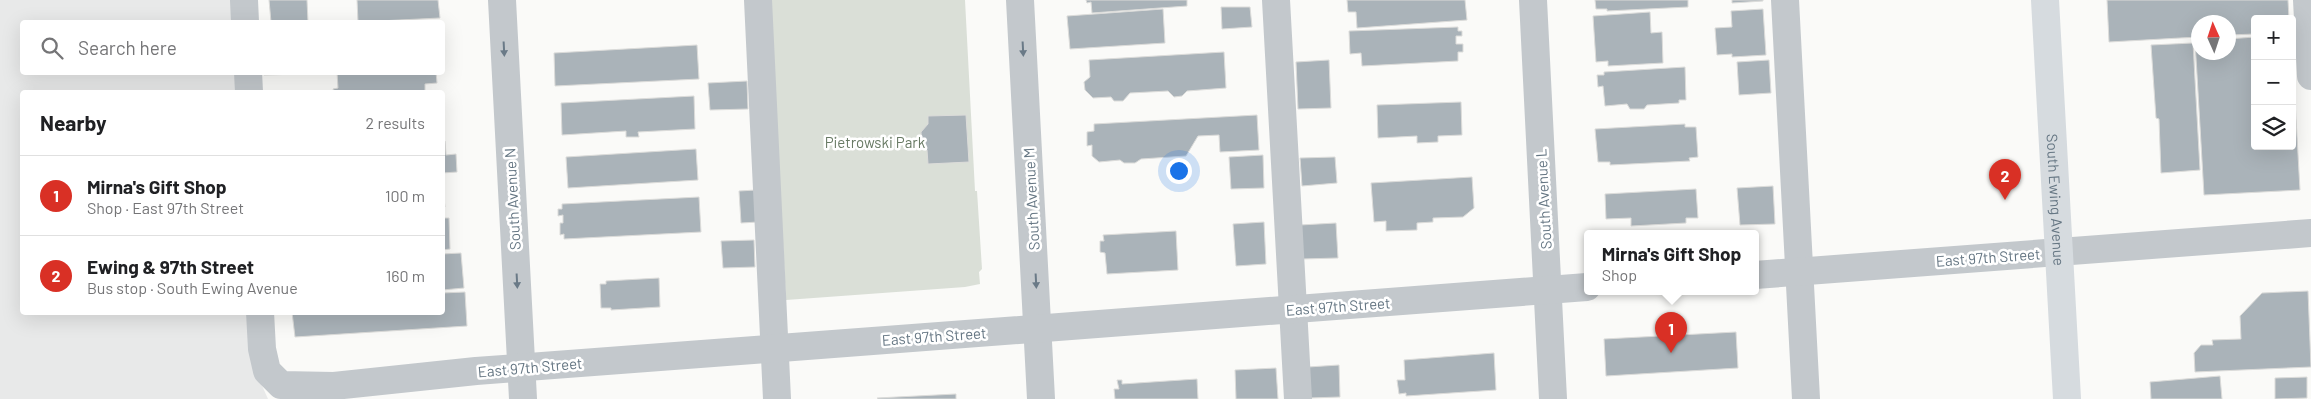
<!DOCTYPE html>
<meta charset="utf-8">
<style>
body{margin:0;font-family:Barlow,sans-serif;background:#f6f6f6;color:#202124}
.controls{position:absolute;right:15px;top:15px;display:grid;overflow:hidden;border-radius:5px;box-shadow:0 5px 20px #0002}
.controls button{width:45px;height:45px;display:grid;place-items:center;padding:0;border:0;border-bottom:1px solid #e0e0e0;background:#fff;color:#202124;font:25px sans-serif}
.compass{position:absolute;left:2191px;top:15px;width:45px;height:45px;border-radius:50%;background:#fff;box-shadow:0 5px 20px #0002;rotate:357deg}
.you{position:absolute;left:1178px;top:170px;width:18px;height:18px;margin:-12px;border:4px solid #fff;border-radius:50%;background:#1a73e8;box-shadow:0 0 0 8px #1a73e833}
.badge{display:grid;place-items:center;width:32px;height:32px;border-radius:50%;background:#d93025;color:#fff;font-size:16px;font-weight:700}
.pin{position:absolute;translate:-50% -41px;filter:drop-shadow(0 1px 2px #0008)}
.pin::after{content:'';position:absolute;top:26px;width:18px;height:15px;background:inherit;clip-path:polygon(0 0,100% 0,50% 100%)}
.popup{position:absolute;left:1584px;top:230px;width:175px;height:65px;box-sizing:border-box;display:grid;place-content:center;border-radius:5px;background:#fff;filter:drop-shadow(0 1px 4px #0005);font-size:16px;white-space:nowrap;color:#757577}
.popup b{font-size:19px;color:#202124}
.popup::after{content:'';position:absolute;left:50%;top:100%;margin-left:-10px;border:10px solid transparent;border-top-color:#fff}
.list{margin:0;padding:0;list-style:none}
h2{display:flex;justify-content:space-between;align-items:center;height:65px;margin:0;padding:0 20px;font-size:21px}
h2 small{font-size:16px;font-weight:400;color:#757577}
.list li{display:grid;grid-template-columns:32px 1fr auto;gap:15px;align-items:center;box-sizing:border-box;height:80px;padding:0 20px;border-top:1px solid #e0e0e0}
.list b{display:block;font-size:19px;white-space:nowrap}
.list p{margin:0;font-size:16px;white-space:nowrap;color:#757577}
.list em{font-size:16px;font-style:normal;color:#757577}
.icon{flex:none;width:28px;height:28px;fill:none;stroke:currentColor;stroke-width:2;stroke-linecap:round;stroke-linejoin:round}
.map{position:relative;flex:none;width:2311px;height:399px;overflow:hidden}
.search{position:absolute;background:#fff;box-shadow:0 5px 20px #0002;left:20px;top:20px;width:425px;height:55px;display:flex;align-items:center;gap:12px;box-sizing:border-box;padding:0 18px;border-radius:5px;color:#757577;font-size:19px}
.panel{position:absolute;background:#fff;box-shadow:0 5px 20px #0002;left:20px;top:90px;width:425px;height:225px;border-radius:5px}
.map>svg:first-child{display:block}
.built{fill:#e8e9e9}
.green{fill:#dadfd7}
.building{fill:#aab3b9;stroke:#dcdcda}
.lines{fill:none;stroke-linecap:round;stroke-linejoin:round}
.minor{stroke:#c3c8cc;stroke-width:28}
.major{stroke:#d6dbdf;stroke-width:28}
.oneway{fill:#6a7a87}
.labels{text-anchor:middle;dominant-baseline:central;stroke-width:5;stroke-linejoin:round;paint-order:stroke}
.park-label{font-size:15px;fill:#687a64;stroke:#fff}
.street-label{font-size:15px;fill:#657683;stroke:#fff}
</style>
<div class="map">
<svg width="2311" height="399" viewBox="0 0 2311 399">
<rect width="100%" height="100%" fill="#fafaf8"/>
<path class="built" d="M0,0H231L232,22H22V72L235,73L236,92H22V312L248,313L252,363L268,399H0Z"/>
<path class="green" d="M770,0H965L975,191H977L982,269L979,272L980,284L965,287L786,300Z"/>
<g class="building">
<path d="M269,0H307L308,22H271Z"/>
<path d="M357,0H438L440,18L358,22Z"/>
<path d="M1086,0H1187V6L1092,13L1091,2L1087,3Z"/>
<path d="M1347,0H1465L1467,20L1357,28L1356,12H1348Z"/>
<path d="M1595,0H1688V7L1607,11V9H1596Z"/>
<path d="M1732,0H1763V1L1732,3Z"/>
<path d="M2107,0H2288L2289,19H2255V34L2228,35V22H2198V37L2109,42Z"/>
<path d="M1221,7H1250L1252,27L1222,29Z"/>
<path d="M1163,9L1165,43L1070,49L1067,16Z"/>
<path d="M1763,9L1766,55L1732,57V54L1717,55L1715,28L1732,27L1731,11Z"/>
<path d="M1650,12L1651,33L1662,32L1663,63L1608,66V61L1596,62L1593,16Z"/>
<path d="M1458,27V31H1462V36H1456V44H1463V52H1458V61L1362,66L1361,53L1350,54L1349,31Z"/>
<path d="M2255,37V146H2292V47L2300,190L2204,195L2195,40H2198V52H2228V39Z"/>
<path d="M2193,43L2200,170L2161,173L2159,119L2156,118L2151,45Z"/>
<path d="M697,45L699,79L555,86L554,53Z"/>
<path d="M1224,52L1226,88L1187,91L1182,96L1174,97L1168,91L1130,93L1123,101H1114L1111,97L1093,98L1085,90L1084,82L1090,77L1089,60Z"/>
<path d="M1329,60L1331,108L1298,109L1296,62Z"/>
<path d="M1769,60L1771,93L1739,95L1737,62Z"/>
<path d="M1685,67L1686,100H1679V103L1647,105L1644,109H1630L1627,104L1605,106L1603,86L1598,87L1597,75H1604V72Z"/>
<path d="M264,72H300V74L264,75Z"/>
<path d="M337,72H436L437,83L425,84V92H334L333,89L338,88Z"/>
<path d="M747,81L748,109L710,110L708,83Z"/>
<path d="M694,96L695,129L638,132L639,137H626V131L562,135L561,103Z"/>
<path d="M1461,102L1462,135L1438,136V142L1417,143V136L1378,138L1377,105Z"/>
<path d="M966,115L969,162L928,164L927,150L922,146L921,132L928,124V116Z"/>
<path d="M1257,115L1259,150L1220,152L1219,135L1198,136L1186,156L1141,159L1135,163H1124L1120,160L1099,162L1092,156V145L1087,146V132L1094,131V124Z"/>
<path d="M1685,124V127H1696L1698,157L1689,158L1690,161L1610,165V162H1598L1595,129Z"/>
<path d="M442,141H445L446,155L456,154L457,172L442,173Z"/>
<path d="M696,149L698,180L568,188L566,157Z"/>
<path d="M1263,155L1264,188L1231,189L1229,157Z"/>
<path d="M1335,157L1337,183L1302,186L1300,158Z"/>
<path d="M1472,177L1474,208L1463,217L1433,218V222L1417,223V230L1386,231V221L1374,222L1371,183Z"/>
<path d="M442,183L445,207L442,208Z"/>
<path d="M1773,186L1775,224L1740,225L1737,188Z"/>
<path d="M1696,189L1698,218H1686V223L1631,226V218L1606,219L1605,194Z"/>
<path d="M756,190L758,222L741,223L739,191Z"/>
<path d="M699,197L701,232L564,239V234L560,235V223H563V215L558,216V209H562V204Z"/>
<path d="M442,218H449L450,249L442,250Z"/>
<path d="M1264,222L1266,264L1236,266L1233,224Z"/>
<path d="M1336,223L1338,258L1302,259L1300,225Z"/>
<path d="M1176,231L1178,270L1107,274L1105,253L1100,252V241H1104L1103,235Z"/>
<path d="M754,240L755,267L723,268L721,241Z"/>
<path d="M461,253L464,288L442,290V254Z"/>
<path d="M659,278L660,307L611,310V308H601L600,284H606V281Z"/>
<path d="M2308,291L2311,367L2195,372L2194,353L2201,345H2213L2212,340L2241,339L2240,316L2262,293Z"/>
<path d="M465,292L467,326L295,337L292,312H442V293Z"/>
<path d="M1736,332L1738,368L1606,376L1604,339Z"/>
<path d="M1494,353L1496,390L1406,396V393L1399,394L1397,380H1405L1404,360Z"/>
<path d="M1339,365L1340,397L1309,398L1308,367Z"/>
<path d="M1276,368L1278,399H1236L1235,370Z"/>
<path d="M2220,376L2222,399H2151L2150,382Z"/>
<path d="M2307,377V398L2275,399V378Z"/>
<path d="M1197,379L1198,399H1115L1114,389H1119L1117,380H1122V384Z"/>
<path d="M956,394V399H878L877,398Z"/>
</g>
<g class="lines">
<g class="minor">
<path d="M244,0L245,22"/>
<path d="M502,0L523,399"/>
<path d="M758,0L777,399"/>
<path d="M1020,0L1041,399"/>
<path d="M1276,0L1298,399"/>
<path d="M1533,0L1553,399"/>
<path d="M1785,0L1806,399"/>
<path d="M2307,0L2311,76"/>
<path d="M248,72L249,92"/>
<path d="M1755,275L2311,233"/>
<path d="M260,312L262,349L267,371L281,385L334,386L476,371L1587,287"/>
</g>
<path class="major" id="s1" d="M2045,0L2067,399"/>
</g>
<defs><path id="oneway-solid" d="M-6-.8H1V-3.2L6.5 0L1 3.2V.8H-6Z" transform="scale(1.25)"/></defs>
<g class="oneway">
<use href="#oneway-solid" transform="translate(504 49) rotate(87)"/>
<use href="#oneway-solid" transform="translate(1023 49) rotate(87)"/>
<use href="#oneway-solid" transform="translate(517 281) rotate(87)"/>
<use href="#oneway-solid" transform="translate(1036 281) rotate(87)"/>
</g>
<g class="labels">
<g class="park-label">
<text x="875" y="142">Pietrowski Park</text>
</g>
<g class="street-label">
<text transform="translate(512 199) rotate(-93)">South Avenue N</text>
<text transform="translate(1031 199) rotate(-93)">South Avenue M</text>
<text transform="translate(1543 199) rotate(-93)">South Avenue L</text>
<text stroke="none"><textPath href="#s1" startOffset="200">South Ewing Avenue</textPath></text>
<text transform="translate(1988 257) rotate(-4)">East 97th Street</text>
<text transform="translate(1338 306) rotate(-4)">East 97th Street</text>
<text transform="translate(934 336) rotate(-4)">East 97th Street</text>
<text transform="translate(530 367) rotate(-5)">East 97th Street</text>
</g>
</g>
</svg>
<div class="controls">
<button>+</button>
<button>−</button>
<button><svg class="icon" aria-label="layers" viewBox="0 0 24 24"><path d="M12 4l9 5-9 5-9-5zM3 14l9 5 9-5"/></svg></button>
</div>
<svg class="compass" viewBox="-18 -18 36 36"><path d="M0-13l5 13h-10z" fill="#e53935"/><path d="M0 13l5-13h-10z" fill="#757577"/></svg>
<div class="you"></div>
<div class="pin badge" style="left:1671px;top:353px">1</div>
<div class="popup"><b>Mirna's Gift Shop</b>Shop</div>
<div class="pin badge" style="left:2005px;top:200px">2</div>
<div class="search"><svg class="icon" aria-label="search" viewBox="0 0 24 24"><circle cx="10" cy="10" r="6"/><path d="M15 15l6 6"/></svg>Search here</div>
<section class="panel">
<h2>Nearby<small>2 results</small></h2>
<ul class="list">
<li><span class="badge">1</span><div><b>Mirna's Gift Shop</b><p>Shop · East 97th Street</p></div><em>100 m</em></li>
<li><span class="badge">2</span><div><b>Ewing &amp; 97th Street</b><p>Bus stop · South Ewing Avenue</p></div><em>160 m</em></li>
</ul>
</section>
</div>
